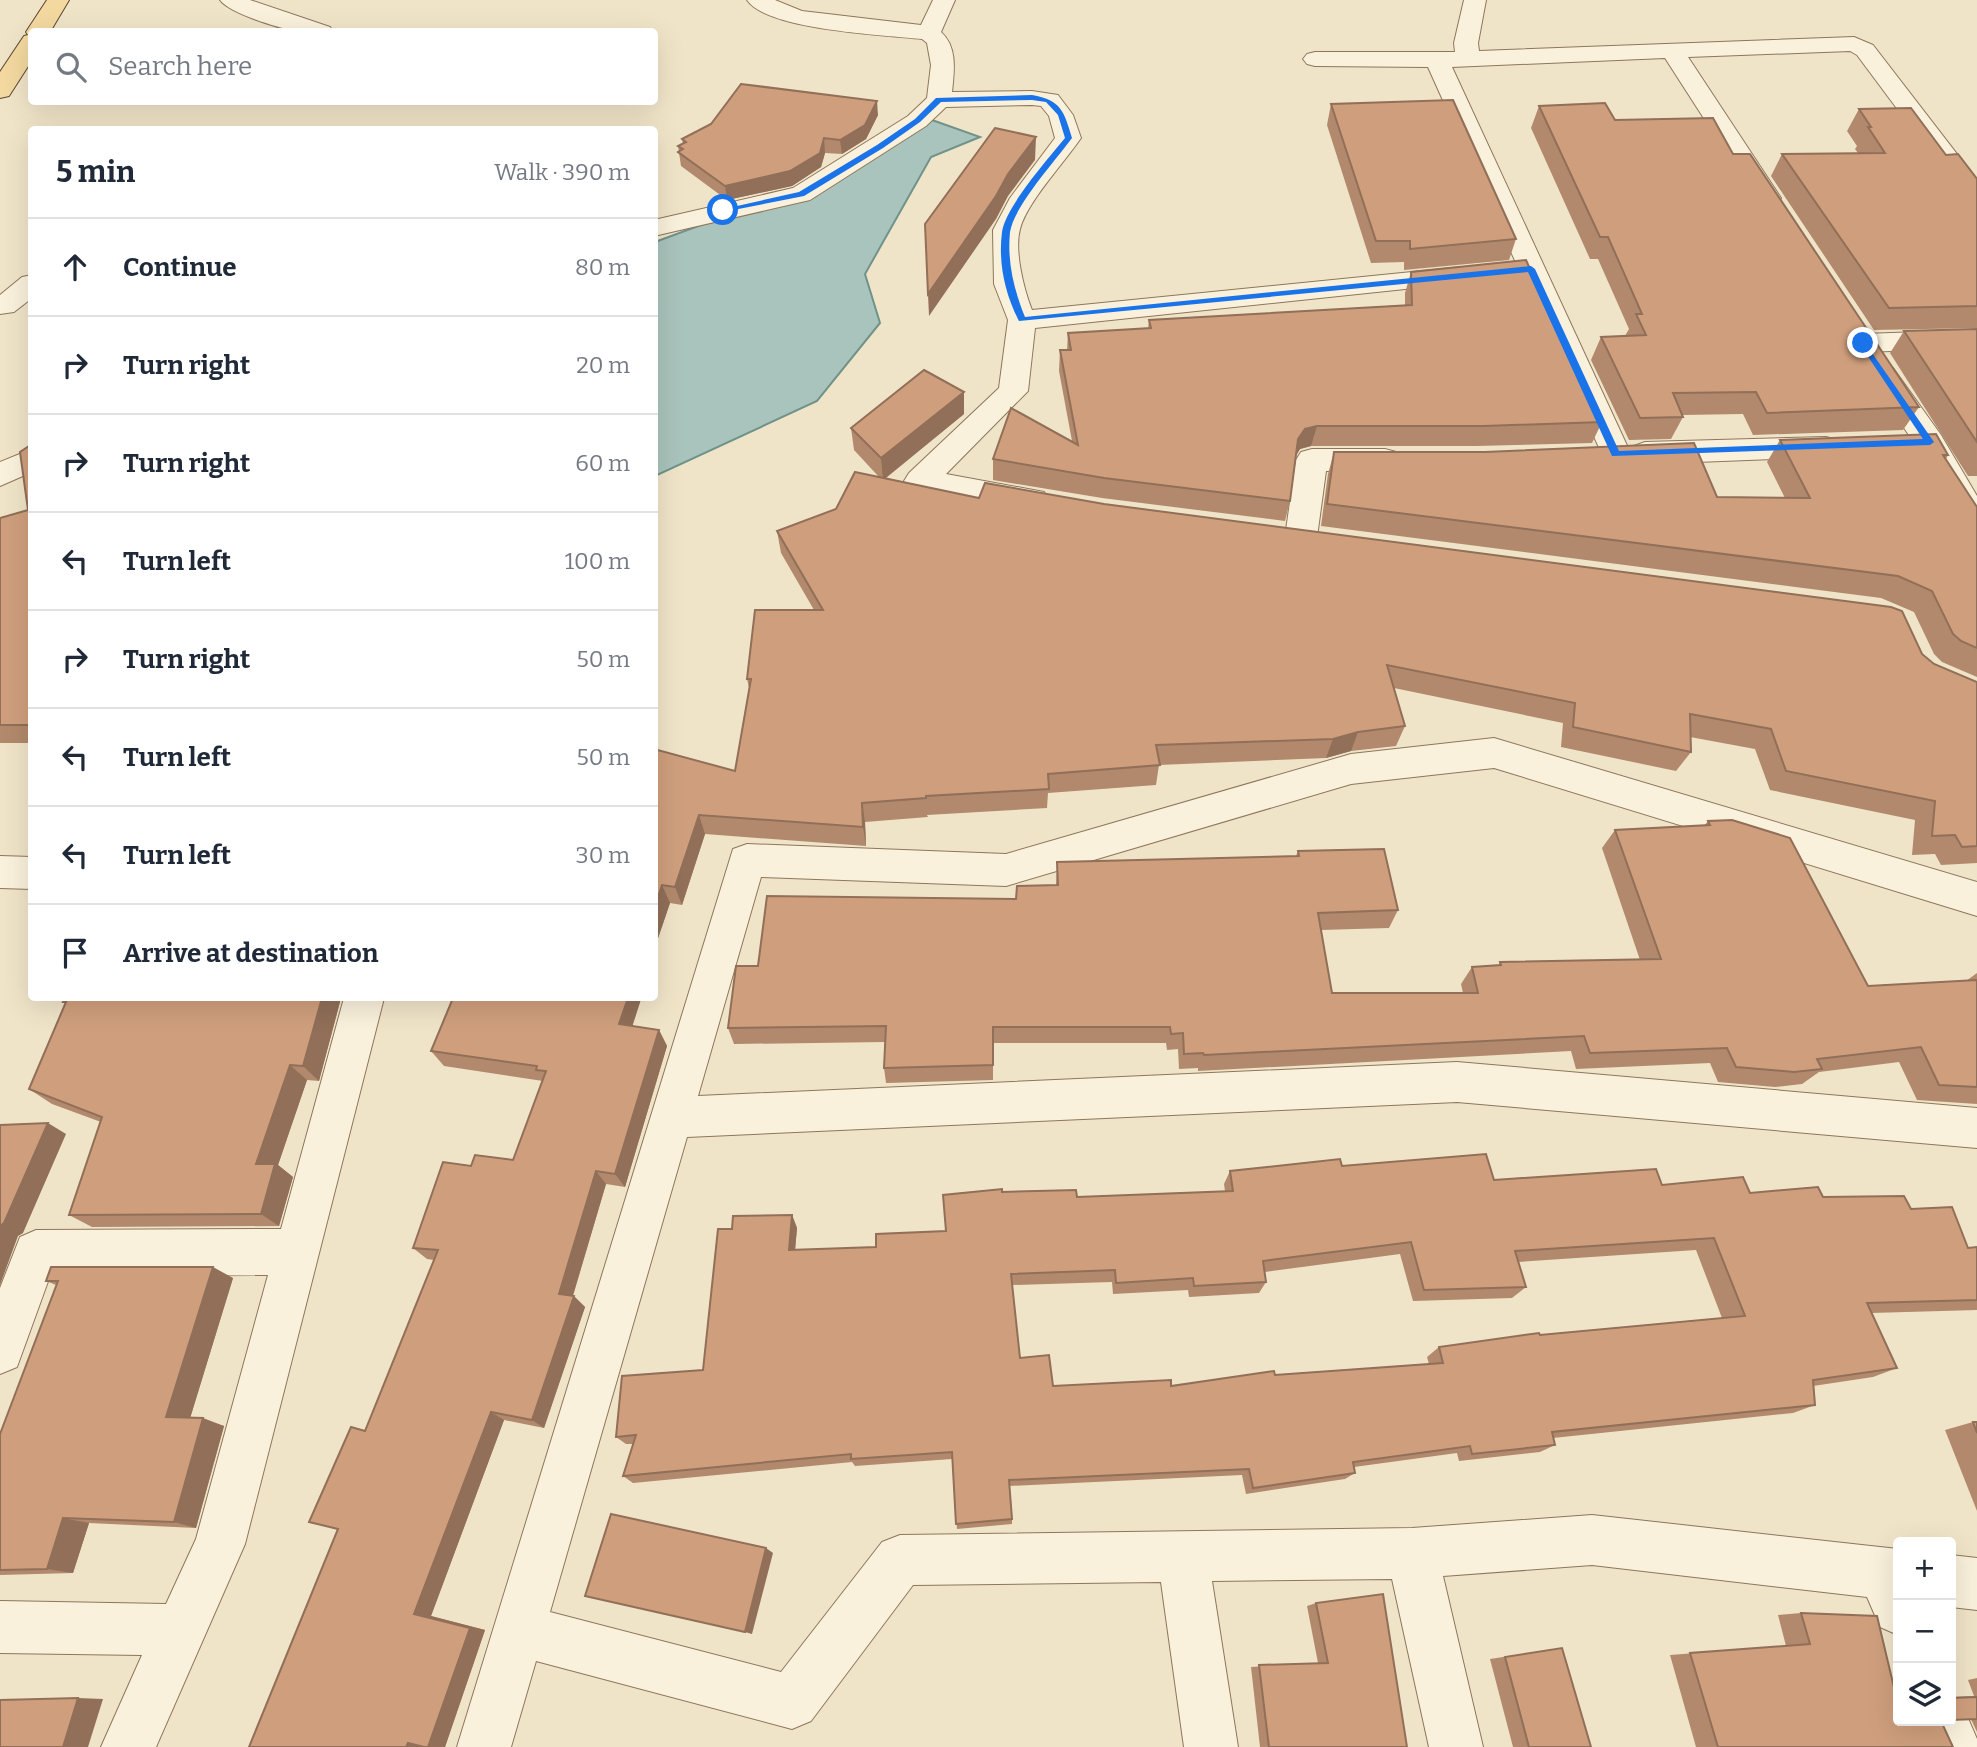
<!DOCTYPE html>
<meta charset="utf-8">
<style>
body{margin:0;font-family:Bitter,serif;background:#f2f2f3;color:#1f2937}
.controls{position:absolute;right:21px;bottom:21px;display:grid;overflow:hidden;border-radius:7px;box-shadow:0 7px 28px #0002}
.controls button{width:63px;height:63px;display:grid;place-items:center;padding:0;border:0;border-bottom:2px solid #e0e1e3;background:#fff;color:#1f2937;font:35px sans-serif}
.stop{position:absolute;width:21px;height:21px;margin:-16px;border:5px solid #1a73e8;border-radius:50%;background:#fff}
.stop.end{background:#1a73e8;border-color:#fff;box-shadow:0 2px 7px #0008}
.list{margin:0;padding:0;list-style:none}
h2{display:flex;justify-content:space-between;align-items:center;height:91px;margin:0;padding:0 28px;font-size:30px}
h2 small{font-size:23px;font-weight:400;color:#747a83}
.list li{display:grid;grid-template-columns:46px 1fr auto;gap:21px;align-items:center;box-sizing:border-box;height:98px;padding:0 28px;border-top:2px solid #e0e1e3}
.list b{display:block;font-size:26px;white-space:nowrap}
.list em{font-size:23px;font-style:normal;color:#747a83}
.icon{flex:none;width:38px;height:38px;fill:none;stroke:currentColor;stroke-width:2;stroke-linecap:round;stroke-linejoin:round}
.map{position:relative;flex:none;width:1977px;height:1747px;overflow:hidden}
.search{position:absolute;background:#fff;box-shadow:0 7px 28px #0002;left:28px;top:28px;width:630px;height:77px;display:flex;align-items:center;gap:18px;box-sizing:border-box;padding:0 24px;border-radius:7px;color:#747a83;font-size:26px}
.panel{position:absolute;background:#fff;box-shadow:0 7px 28px #0002;left:28px;top:126px;width:630px;height:875px;border-radius:7px}
.map>svg:first-child{display:block}
.water{fill:#a9c4bc;stroke:#6f938a;stroke-width:2}
.lines{fill:none;stroke-linecap:round;stroke-linejoin:round}
.minor-casing{stroke:#8d765c;stroke-width:2}
.major-casing{stroke:#5b4430;stroke-width:2}
.minor{fill:#faf1dc;fill-rule:evenodd}
.major{fill:#f3d9a0;fill-rule:evenodd}
.wall{fill:#b2896c;fill-rule:evenodd}
.shaded-wall{fill:#916f58}
.building{fill:#cf9f7d;stroke:#916f58;stroke-width:2;fill-rule:evenodd}
.route{fill:#1a73e8}
</style>
<div class="map">
<svg width="1977" height="1747" viewBox="0 0 1977 1747">
<rect width="100%" height="100%" fill="#f0e4c8"/>
<path class="water" d="M932,120L980,137L931,157L865,274L880,323L817,401L655,476V242L709,222L812,198Z"/>
<g class="lines">
<g class="minor-casing">
<g id="minor">
<path d="M220,0H250L330,27L333,32C321,32 307,33 295,31C278,28 229,13 220,0Z"/>
<path d="M747,0H775L802,11L921,25L933,0H955L941,32C958,47 954,72 952,92L1032,91L1058,95L1073,115L1081,138C1064,163 1027,202 1020,229C1014,251 1024,290 1032,310L1462,267L1472,269L1476,275L1472,281L1462,283L1035,328L1028,391L946,474L1044,492L1049,500L1044,508L1033,511L909,489L904,481L909,473L999,388L1008,320L994,284L993,230L1010,198L1055,138L1049,116L1041,106L1032,105L946,107L926,126L810,200L654,236V220L793,188L908,116L927,98L931,65L927,43L922,39C885,35 767,30 747,0Z"/>
<path d="M1464,0H1486L1478,43L1479,51L1854,37L1873,45L1977,180V206L1968,204L1857,55L1850,51L1688,57L1781,198L1777,204L1768,206L1759,204L1665,58L1452,67L1630,452L1634,446L1645,442L1826,437L1837,440L1841,447L1837,454L1826,457L1645,464L1634,460L1631,455L1627,461L1616,465L1605,461L1428,67L1315,66L1307,64L1303,59L1307,54L1315,52H1455L1454,43Z"/>
<path d="M32,275V298L14,312L0,314V295L22,277Z"/>
<path d="M1977,330V348L1863,352L1853,350L1849,343L1853,336L1863,334Z"/>
<path d="M1883,365L1893,368L1941,435L1977,496V535L1966,532L1917,447L1868,375L1873,368Z"/>
<path d="M32,449V472L0,486V462Z"/>
<path d="M1312,449H1385L1396,452L1401,460L1396,468L1385,471H1326L1317,537L1312,545L1301,549L1290,545L1285,537L1296,460L1301,452Z"/>
<path d="M1494,738L1977,882V916L1494,768L1351,784L1006,886L761,877L698,1096L1457,1062L1977,1108V1148L1457,1102L687,1137L550,1612L781,1672L882,1542L900,1535L1412,1528L1592,1515L1898,1549V1635L1880,1627L1867,1597L1592,1565L1443,1576L1483,1747H1429L1392,1579L1212,1581L1238,1747H1184L1161,1582L913,1585L811,1721L792,1729L536,1661L511,1747H457L733,849L747,844L1006,854L1351,754Z"/>
<path d="M0,856L32,857V889L0,888Z"/>
<path d="M344,998H384L245,1544L156,1747H101L142,1655L0,1653V1601L166,1604L196,1539L268,1275L50,1276L17,1367L0,1374V1288L20,1237L36,1230L281,1229Z"/>
<path d="M1951,1555L1977,1558V1610L1951,1607Z"/>
<path d="M1951,1698L1961,1702L1977,1739V1747H1926L1915,1721H1951Z"/>
</g>
</g>
<g class="major-casing">
<path id="major" d="M47,0H69L50,32H32V60L9,96L0,98V72L24,36L28,35L26,32Z"/>
</g>
<use href="#minor" class="minor"/>
<use href="#major" class="major"/>
</g>
<g class="wall">
<path d="M1331,104L1516,239L1509,260L1404,270V262L1371,263L1327,125Z"/>
<path d="M1539,106L1615,120L1733,154L1919,407L1903,430L1753,435L1743,414L1682,415L1683,417L1671,439L1629,440L1591,360L1601,337L1625,336L1629,329L1598,259H1590L1531,128Z"/>
<path d="M1859,109L1946,155L1977,179V328L1874,330L1771,176L1782,154L1858,153L1855,149L1857,146L1847,131Z"/>
<path d="M878,115L866,139L842,154L825,153L821,167L792,186L727,200L681,166L678,146L683,144L682,139Z"/>
<path d="M1411,272L1562,340L1602,422L1592,443L1476,446H1311L1300,449L1296,456L1290,501L1285,521L1102,498L993,480V459L1072,441L1059,371L1060,350H1067L1068,333L1148,329L1149,320L1405,305V293Z"/>
<path d="M1977,329V476H1968L1890,353L1904,331Z"/>
<path d="M964,392V414L886,478L979,498L1922,654L1934,664L1977,682V863L1941,865L1935,854L1912,855L1915,820L1770,790L1755,749L1690,737L1691,752L1676,771L1561,747L1563,723L1394,688L1405,726L1396,746L1351,751L1326,758L1159,765L1156,785L1048,793L1047,808L927,815L928,817L865,822L866,846L705,834L682,905L670,903L654,950V749L735,771L749,688L747,679L814,610L781,553L777,531L836,509L879,477L854,450L851,428Z"/>
<path d="M1780,440L1948,455L1946,459L1977,507V677L1942,662L1934,654L1914,612L1881,598L1321,526L1328,474L1334,452L1717,497L1785,498L1767,462Z"/>
<path d="M32,444V743H0V518L28,510Z"/>
<path d="M1708,821L1868,986L1966,981L1977,973V1104L1917,1100L1899,1062L1819,1072L1802,1084L1775,1087L1718,1082L1710,1063L1576,1069L1571,1051L1198,1071V1068L1179,1069L1178,1049L1167,1050L1166,1043H993V1080L886,1083L884,1068L885,1042L734,1044L728,1028L758,966L1016,899L1056,885L1057,862L1296,856L1298,851L1398,910L1389,928L1321,930L1332,993H1463L1461,984L1472,967L1498,966L1500,962L1640,960L1602,848L1615,830L1704,826Z"/>
<path d="M341,998L319,1081L307,1080L278,1165L293,1177L279,1226L92,1227L69,1215L101,1122L52,1104L29,1089L65,1003L63,1002Z"/>
<path d="M453,998H641V999L632,1026L659,1030L667,1046L625,1187L606,1184L573,1296L585,1307L544,1428L504,1420L431,1616L485,1630L445,1747L338,1529L365,1431L434,1260L427,1259L413,1248L471,1166L513,1160L543,1081L444,1066L431,1051Z"/>
<path d="M1342,1166L1494,1180L1662,1185L1750,1193L1823,1197L1911,1209L1968,1248L1977,1247V1310L1871,1313L1897,1368L1873,1377L1813,1386L1815,1405L1793,1413L1553,1438L1555,1445L1540,1452L1459,1461L1457,1453L1354,1467L1355,1473L1345,1479L1246,1494L1242,1475L1009,1486L1012,1519V1524L957,1529L952,1459L855,1466L852,1462L633,1483L623,1476L634,1444H626L616,1437L703,1370L732,1229L792,1215L797,1228L795,1250L876,1247L946,1231L1002,1192L1077,1197L1225,1191L1224,1184L1230,1171ZM1696,1250L1722,1318L1540,1335L1439,1347L1427,1357L1429,1364L1275,1375L1171,1386H1053L1020,1358L1012,1285L1112,1282L1113,1294L1188,1290L1189,1297L1259,1293L1266,1282L1265,1272L1400,1254L1413,1301L1512,1298L1526,1287L1518,1262Z"/>
<path d="M233,1278L190,1418L224,1426L196,1528L89,1523L73,1573L0,1575V1434L56,1285L46,1281Z"/>
<path d="M1973,1422H1977V1511L1945,1430Z"/>
<path d="M1316,1603L1407,1747H1260L1251,1667L1318,1663L1307,1606Z"/>
<path d="M1801,1613L1897,1699H1898V1721L1953,1747H1696L1670,1655L1786,1646L1778,1615Z"/>
<path d="M1562,1648L1591,1747H1513L1490,1659Z"/>
<path d="M1977,1678V1732L1971,1719L1951,1720V1697L1974,1696L1968,1680Z"/>
</g>
<g class="shaded-wall">
<path d="M877,101L878,115L866,139L842,154L840,140Z"/>
<path d="M1036,137L1035,160L1008,196L996,219L929,316L928,294L1008,174Z"/>
<path d="M824,138L825,153L821,167L792,186L727,200L725,186Z"/>
<path d="M964,392V414L883,480L881,458Z"/>
<path d="M1317,426L1311,446L1300,449L1293,460L1298,439L1305,429Z"/>
<path d="M1358,732L1351,751L1326,758L1333,739Z"/>
<path d="M862,803L865,822L866,846L863,827Z"/>
<path d="M699,815L705,834L682,905L675,887Z"/>
<path d="M662,885L670,903L654,950V909Z"/>
<path d="M322,998H341L319,1081L303,1066Z"/>
<path d="M628,998H641V999L628,1040L619,1024Z"/>
<path d="M659,1030L667,1046L625,1187L615,1174Z"/>
<path d="M290,1065L307,1080L278,1165L293,1177L279,1226L261,1214L256,1164Z"/>
<path d="M48,1123L66,1134L23,1233L18,1236L0,1285V1226Z"/>
<path d="M596,1171L606,1184L570,1305L559,1294Z"/>
<path d="M792,1215L797,1228L794,1262L789,1250Z"/>
<path d="M213,1267L233,1278L188,1425L166,1417Z"/>
<path d="M574,1296L585,1307L544,1428L532,1420Z"/>
<path d="M491,1412L504,1420L431,1616L485,1630L445,1747H428L414,1614Z"/>
<path d="M203,1418L224,1426L196,1528L174,1522Z"/>
<path d="M63,1518L89,1523L73,1573L47,1569Z"/>
<path d="M766,1548L773,1553L752,1634L745,1632Z"/>
<path d="M78,1698L103,1699L88,1747H63Z"/>
<path d="M408,1743L423,1747H406Z"/>
</g>
<g class="building">
<path d="M741,84L877,101L865,125L840,140L824,138L820,153L790,171L725,186L678,152L683,149L678,146L686,142L682,139L711,124Z"/>
<path d="M1453,100L1516,239L1410,249V241H1376L1331,104Z"/>
<path d="M1605,103L1615,120L1713,118L1733,154H1750L1919,407L1767,413L1756,392L1673,393L1683,417L1640,418L1601,337L1646,335L1636,314H1642L1608,237H1600L1539,106Z"/>
<path d="M1911,108L1946,155L1958,154L1977,179V306L1889,308L1782,154L1885,153L1868,127H1871L1859,109Z"/>
<path d="M995,128L1036,137L1008,174L996,196L928,294L925,224Z"/>
<path d="M1526,260L1562,340H1565L1602,422L1484,426H1317L1305,429L1298,439L1290,501L1104,478L993,459L1011,408L1078,445L1060,350H1071L1068,333L1151,328L1149,320L1412,305L1411,272Z"/>
<path d="M1977,329V442L1904,331Z"/>
<path d="M924,370L964,392L881,458L851,428Z"/>
<path d="M1936,434L1948,455H1943L1977,507V648L1961,641L1953,634L1932,591L1898,576L1327,504L1334,452H1485L1694,443L1717,497L1810,498L1780,440Z"/>
<path d="M32,444V725H0V518L28,510L20,452Z"/>
<path d="M855,472L979,498L985,483L1104,504L1891,607L1902,611L1922,654L1934,664L1977,682V846L1962,847L1955,835L1932,836L1935,801L1786,771L1771,729L1690,714L1691,752L1573,727L1575,703L1387,665L1405,726L1358,732L1333,739L1156,745L1160,765L1048,774L1049,789L926,796V798L862,803L863,827L699,815L675,887L662,885L654,909V749L735,771L751,679H747L755,610H823L777,531L836,509Z"/>
<path d="M1732,820L1790,838L1868,986L1977,980V1087L1939,1085L1921,1047L1817,1059L1822,1069L1794,1072L1736,1067L1727,1048L1590,1053L1584,1036L1204,1055L1203,1053L1184,1054L1183,1033L1171,1034L1170,1027H993V1065L884,1068L886,1026L728,1028L736,966H758L767,896L1016,899L1017,886L1058,885L1057,862L1299,856L1298,851L1384,849L1398,910L1318,913L1332,993H1478L1472,967L1501,965L1500,962L1661,959L1615,830L1710,825L1708,821Z"/>
<path d="M65,998H322L303,1066L290,1065L256,1164H275L261,1214L69,1215L102,1117L29,1089L66,1002H63Z"/>
<path d="M453,998H628L619,1024L659,1030L615,1174L596,1171L559,1294L574,1296L532,1420L491,1412L414,1614L470,1628L428,1747H424L408,1743L406,1747H249L338,1529L309,1522L351,1427L365,1431L438,1250L413,1248L443,1162L471,1166L475,1155L513,1160L546,1071L536,1070L537,1066L431,1051Z"/>
<path d="M48,1123L4,1223L0,1226V1125Z"/>
<path d="M1486,1154L1494,1180L1656,1169L1662,1185L1743,1177L1750,1193L1818,1187L1823,1197L1904,1196L1911,1209L1952,1207L1968,1248L1977,1247V1300L1867,1303L1897,1368L1813,1380L1815,1405L1552,1432L1555,1445L1472,1454L1470,1446L1353,1462L1355,1473L1253,1488L1249,1469L1009,1480L1012,1519L956,1524L952,1452L851,1459V1454L623,1476L636,1435L616,1437L622,1376L703,1370L718,1229H732L733,1216L792,1215L789,1250L876,1247V1234L946,1231L943,1195L1002,1189V1192L1076,1190L1077,1197L1233,1191L1230,1171L1340,1159L1342,1166ZM1714,1238L1745,1316L1540,1335L1539,1333L1439,1347L1443,1363L1275,1375L1274,1371L1171,1386V1380L1053,1386L1049,1355L1020,1358L1011,1274L1115,1270L1116,1283L1193,1278L1194,1286L1266,1282L1263,1261L1411,1242L1424,1290L1526,1287L1515,1251Z"/>
<path d="M51,1267H213L166,1417L203,1418L174,1522L63,1518L47,1569L0,1570V1434L58,1281H46Z"/>
<path d="M1973,1422H1977V1433Z"/>
<path d="M611,1514L766,1548L745,1632L585,1596Z"/>
<path d="M1383,1594L1407,1747H1269L1259,1665L1328,1663L1316,1603Z"/>
<path d="M1801,1613L1877,1616L1897,1700H1898V1721H1941L1953,1747H1718L1690,1653L1810,1644Z"/>
<path d="M1562,1648L1591,1747H1529L1505,1657Z"/>
<path d="M1977,1697V1719L1951,1720V1698Z"/>
<path d="M78,1698L63,1747H0V1700Z"/>
</g>
<path class="route" d="M1032,95C1061,100 1064,111 1072,138C1056,160 1014,206 1010,232C1007,262 1014,290 1025,317L1531,266L1535,269L1619,451L1923,439L1859,343L1863,340L1934,442L1930,445L1612,456L1528,272L1019,321C1005,294 998,263 1002,232C1006,206 1048,159 1065,138L1058,115L1046,102L1032,100L941,102L920,122L883,148L804,196L723,212L719,210L799,192L877,145L915,119L936,98Z"/>
</svg>
<div class="controls">
<button>+</button>
<button>−</button>
<button><svg class="icon" aria-label="layers" viewBox="0 0 24 24"><path d="M12 4l9 5-9 5-9-5zM3 14l9 5 9-5"/></svg></button>
</div>
<div class="stop" style="left:723px;top:210px"></div>
<div class="stop end" style="left:1863px;top:343px"></div>
<div class="search"><svg class="icon" aria-label="search" viewBox="0 0 24 24"><circle cx="10" cy="10" r="6"/><path d="M15 15l6 6"/></svg>Search here</div>
<section class="panel">
<h2>5 min<small>Walk · 390 m</small></h2>
<ul class="list">
<li><svg class="icon" aria-label="ahead" viewBox="0 0 24 24"><path d="M12 20V5M6 11l6-6 6 6"/></svg><div><b>Continue</b></div><em>80 m</em></li>
<li><svg class="icon" aria-label="right" viewBox="0 0 24 24"><path d="M7 20v-9h11M14 6l5 5-5 5"/></svg><div><b>Turn right</b></div><em>20 m</em></li>
<li><svg class="icon" aria-label="right" viewBox="0 0 24 24"><path d="M7 20v-9h11M14 6l5 5-5 5"/></svg><div><b>Turn right</b></div><em>60 m</em></li>
<li><svg class="icon" aria-label="left" viewBox="0 0 24 24"><path d="M17 20v-9H6M10 6l-5 5 5 5"/></svg><div><b>Turn left</b></div><em>100 m</em></li>
<li><svg class="icon" aria-label="right" viewBox="0 0 24 24"><path d="M7 20v-9h11M14 6l5 5-5 5"/></svg><div><b>Turn right</b></div><em>50 m</em></li>
<li><svg class="icon" aria-label="left" viewBox="0 0 24 24"><path d="M17 20v-9H6M10 6l-5 5 5 5"/></svg><div><b>Turn left</b></div><em>50 m</em></li>
<li><svg class="icon" aria-label="left" viewBox="0 0 24 24"><path d="M17 20v-9H6M10 6l-5 5 5 5"/></svg><div><b>Turn left</b></div><em>30 m</em></li>
<li><svg class="icon" aria-label="arrive" viewBox="0 0 24 24"><path d="M6 21V4h12l-3 4 3 4H6"/></svg><div><b>Arrive at destination</b></div></li>
</ul>
</section>
</div>
